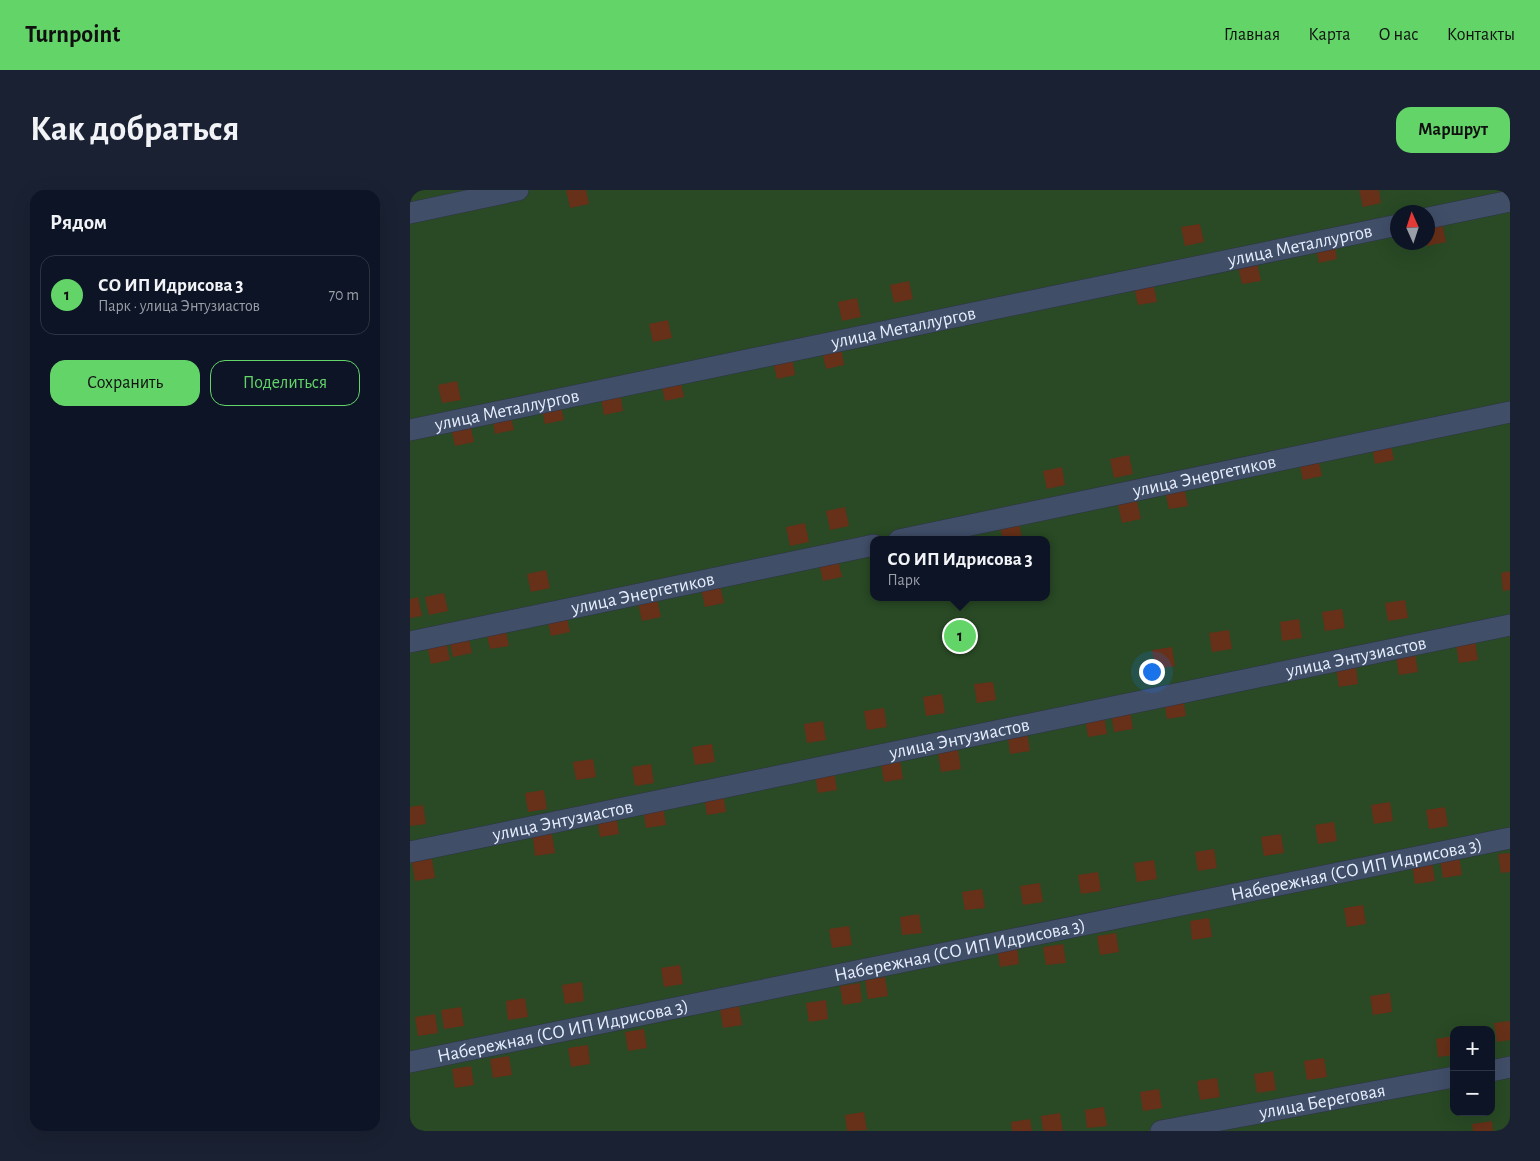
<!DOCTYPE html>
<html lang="ru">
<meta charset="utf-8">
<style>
body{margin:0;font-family:"Alegreya Sans",sans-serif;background:#1a2132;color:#f1f3f6}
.controls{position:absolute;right:15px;bottom:15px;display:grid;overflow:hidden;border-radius:10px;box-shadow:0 5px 20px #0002}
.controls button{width:45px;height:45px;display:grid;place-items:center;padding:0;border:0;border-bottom:1px solid #2c3342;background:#0c1425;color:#f1f3f6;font:25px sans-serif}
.compass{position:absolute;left:980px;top:15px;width:45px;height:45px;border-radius:50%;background:#0c1425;box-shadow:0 5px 20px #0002;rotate:357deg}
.you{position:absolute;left:741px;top:481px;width:18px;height:18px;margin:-12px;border:4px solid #fff;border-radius:50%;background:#1a73e8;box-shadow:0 0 0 8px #1a73e833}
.badge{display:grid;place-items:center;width:32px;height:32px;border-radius:50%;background:#63d468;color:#111;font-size:16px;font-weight:700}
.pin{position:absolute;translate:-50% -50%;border:2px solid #fff;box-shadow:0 1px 5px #0006}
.popup{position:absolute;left:460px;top:346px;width:180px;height:65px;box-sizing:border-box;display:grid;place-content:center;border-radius:10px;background:#0c1425;filter:drop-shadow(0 1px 4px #0005);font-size:16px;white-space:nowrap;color:#9a9ea7}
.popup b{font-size:19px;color:#f1f3f6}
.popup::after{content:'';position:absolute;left:50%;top:100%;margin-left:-10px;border:10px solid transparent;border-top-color:#0c1425}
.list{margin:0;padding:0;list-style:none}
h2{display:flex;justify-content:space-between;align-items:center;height:65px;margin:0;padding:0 20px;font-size:21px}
h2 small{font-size:16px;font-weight:400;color:#9a9ea7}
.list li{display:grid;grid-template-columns:32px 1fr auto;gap:15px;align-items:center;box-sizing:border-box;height:80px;margin:0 10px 10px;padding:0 10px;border:1px solid #2c3342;border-radius:15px}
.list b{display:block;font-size:19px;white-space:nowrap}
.list p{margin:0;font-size:16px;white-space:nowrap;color:#9a9ea7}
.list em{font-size:16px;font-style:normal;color:#9a9ea7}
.actions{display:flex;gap:10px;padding:15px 20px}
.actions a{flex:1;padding:11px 0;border:1px solid #63d468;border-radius:15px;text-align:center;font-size:18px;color:#63d468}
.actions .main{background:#63d468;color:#111}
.map{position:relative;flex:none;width:1100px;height:941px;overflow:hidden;border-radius:15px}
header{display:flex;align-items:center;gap:30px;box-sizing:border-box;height:70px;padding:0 25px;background:#63d468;color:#111}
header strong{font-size:24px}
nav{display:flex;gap:28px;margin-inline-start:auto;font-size:18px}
.intro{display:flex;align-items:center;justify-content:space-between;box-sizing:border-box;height:120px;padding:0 30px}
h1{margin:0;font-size:35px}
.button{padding:12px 22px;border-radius:15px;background:#63d468;color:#111;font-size:18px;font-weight:700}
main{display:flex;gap:30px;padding:0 30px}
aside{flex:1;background:#0c1425;border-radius:15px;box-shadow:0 5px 20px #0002}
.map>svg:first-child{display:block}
.green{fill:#294a25;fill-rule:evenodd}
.building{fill:#673018}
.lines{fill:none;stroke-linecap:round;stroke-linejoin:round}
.street-casing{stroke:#2f3446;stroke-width:22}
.street{stroke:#414e68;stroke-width:21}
.labels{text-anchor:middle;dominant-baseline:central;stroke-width:4.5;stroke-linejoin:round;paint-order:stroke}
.street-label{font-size:19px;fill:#e5eefd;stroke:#081227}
</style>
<header>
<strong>Turnpoint</strong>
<nav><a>Главная</a><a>Карта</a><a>О нас</a><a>Контакты</a></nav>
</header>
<div class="intro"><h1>Как добраться</h1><a class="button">Маршрут</a></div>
<main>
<aside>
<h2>Рядом<small></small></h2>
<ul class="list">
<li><span class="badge">1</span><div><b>СО ИП Идрисова 3</b><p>Парк · улица Энтузиастов</p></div><em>70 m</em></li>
</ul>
<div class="actions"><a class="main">Сохранить</a><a>Поделиться</a></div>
</aside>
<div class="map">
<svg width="1100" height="941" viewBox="0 0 1100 941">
<rect width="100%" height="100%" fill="#101b31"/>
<path class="green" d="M0,0H1100V941H0ZM988,22H1018V52H988ZM464,350H636V407H464ZM1044,840H1081V922H1044Z"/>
<g class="building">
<path d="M156,0H176L179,14L160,18Z"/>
<path d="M949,0H969L971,13L953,17Z"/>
<path d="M1032,33L1036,52L1017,56L1018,36Z"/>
<path d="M790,34L794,52L775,56L771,37Z"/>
<path d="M924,51L927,69L909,73L905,55Z"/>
<path d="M847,72L851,91L832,94L828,76Z"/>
<path d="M499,91L503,109L484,113L480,95Z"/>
<path d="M743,93L747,112L728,115L724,97Z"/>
<path d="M447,108L451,127L432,131L428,112Z"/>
<path d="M258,130L262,148L243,152L239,134Z"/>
<path d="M431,157L434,175L416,179L412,161Z"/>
<path d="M382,167L385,185L367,189L363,171Z"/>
<path d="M270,189L274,207L255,211L251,192Z"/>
<path d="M47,191L51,210L32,213L28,195Z"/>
<path d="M210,203L213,221L194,225L191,206Z"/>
<path d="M150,212L154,230L135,234L131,216Z"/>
<path d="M100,221L104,240L85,244L82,225Z"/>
<path d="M60,233L64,252L45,256L41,237Z"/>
<path d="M980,251L984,270L965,274L962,255Z"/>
<path d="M719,265L723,284L704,288L700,269Z"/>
<path d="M908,268L912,286L893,290L889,272Z"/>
<path d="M652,277L655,295L637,299L633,281Z"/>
<path d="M774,297L778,316L759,319L755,301Z"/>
<path d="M727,311L731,329L712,333L708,315Z"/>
<path d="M435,317L439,336L420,340L416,321Z"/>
<path d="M608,329L612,348L593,350L589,333Z"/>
<path d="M395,333L399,352L380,356L376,337Z"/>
<path d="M428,369L432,387L413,391L409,373Z"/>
<path d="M136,380L140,398L121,402L117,384Z"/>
<path d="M1100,381V400L1093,401L1091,383Z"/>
<path d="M310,395L314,413L295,417L291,398Z"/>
<path d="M34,403L38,421L19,425L15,407Z"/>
<path d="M8,407L12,426L0,428V409Z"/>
<path d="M247,409L251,427L232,431L228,413Z"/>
<path d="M995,410L998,428L978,431L975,413Z"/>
<path d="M932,419L935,438L915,441L912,422Z"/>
<path d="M156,423L160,442L141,446L137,427Z"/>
<path d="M889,429L892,448L872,451L870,432Z"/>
<path d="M95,437L99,456L80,459L76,441Z"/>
<path d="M819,440L822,459L802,462L799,443Z"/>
<path d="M58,445L62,463L43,467L39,449Z"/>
<path d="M36,451L40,470L21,474L17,455Z"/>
<path d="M1065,451L1068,470L1049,473L1046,454Z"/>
<path d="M762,457L765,476L746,479L742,460Z"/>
<path d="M1005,463L1008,482L989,485L986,466Z"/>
<path d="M946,475L948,494L929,497L926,478Z"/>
<path d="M583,492L586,510L567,513L564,494Z"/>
<path d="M532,504L535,523L516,526L513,507Z"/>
<path d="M773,507L776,526L757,529L754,510Z"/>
<path d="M474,518L477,537L457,540L454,521Z"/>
<path d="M720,520L723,539L704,542L701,523Z"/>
<path d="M694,525L697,544L678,547L675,528Z"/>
<path d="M413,531L416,550L397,553L394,534Z"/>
<path d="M617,543L620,561L600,564L598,546Z"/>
<path d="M302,554L305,572L285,575L282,557Z"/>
<path d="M548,560L551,579L531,582L528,563Z"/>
<path d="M183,569L186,587L166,590L163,572Z"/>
<path d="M490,570L493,589L474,592L471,573Z"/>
<path d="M241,574L244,593L225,596L222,577Z"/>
<path d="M424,581L427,600L408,603L405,584Z"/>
<path d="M134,600L137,619L118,622L115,603Z"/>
<path d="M313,604L316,622L297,625L294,607Z"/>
<path d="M980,612L983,631L964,634L961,615Z"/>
<path d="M13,615L16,634L0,636V617Z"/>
<path d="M253,616L256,635L236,638L233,619Z"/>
<path d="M1035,617L1038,636L1019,639L1016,620Z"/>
<path d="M206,625L209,644L190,647L187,628Z"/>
<path d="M924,632L927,651L908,654L905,635Z"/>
<path d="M142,644L145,663L125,666L123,647Z"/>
<path d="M871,644L874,663L854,666L851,647Z"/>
<path d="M804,659L807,678L788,681L785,662Z"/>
<path d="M1100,663V682L1091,683L1088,664Z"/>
<path d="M1049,666L1052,685L1033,688L1030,669Z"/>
<path d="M22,669L25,688L5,691L2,672Z"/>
<path d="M744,670L747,689L727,692L724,673Z"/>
<path d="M1022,672L1025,691L1005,694L1002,675Z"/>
<path d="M688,682L691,701L671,704L668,685Z"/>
<path d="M630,693L633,712L613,715L610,696Z"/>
<path d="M572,699L575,718L555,720L552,702Z"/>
<path d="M953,715L956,734L937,737L934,718Z"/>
<path d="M509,724L512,743L492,745L490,727Z"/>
<path d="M799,728L802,747L782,750L780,731Z"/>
<path d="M439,736L442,755L422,758L419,739Z"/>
<path d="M706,743L709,762L690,765L687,746Z"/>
<path d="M653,754L656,773L636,775L633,757Z"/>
<path d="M607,755L609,774L590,777L587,758Z"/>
<path d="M270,775L273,794L254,797L251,778Z"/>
<path d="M475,787L478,806L458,809L455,790Z"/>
<path d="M172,792L174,811L155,814L152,795Z"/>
<path d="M450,793L452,812L433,815L430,796Z"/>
<path d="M980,803L982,822L963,825L960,806Z"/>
<path d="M115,808L118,827L98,830L96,811Z"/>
<path d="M416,810L418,829L399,832L396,813Z"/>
<path d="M329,816L332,835L313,838L310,819Z"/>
<path d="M51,817L54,836L34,839L31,820Z"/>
<path d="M25,824L28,843L8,846L5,827Z"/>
<path d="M1100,831V850L1087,852L1084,833Z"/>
<path d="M234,839L237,858L218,861L215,842Z"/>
<path d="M1044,846V865L1028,867L1026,849Z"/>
<path d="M178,855L180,874L161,877L158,858Z"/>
<path d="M99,866L102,885L83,888L80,869Z"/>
<path d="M914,868L917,887L897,890L894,871Z"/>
<path d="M61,876L64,895L45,898L42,879Z"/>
<path d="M863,881L866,900L847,903L844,884Z"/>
<path d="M807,888L810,907L790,910L787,891Z"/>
<path d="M749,899L752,918L733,921L730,902Z"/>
<path d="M694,917L697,936L677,938L675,920Z"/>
<path d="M454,922L457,940L437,941L435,925Z"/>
<path d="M650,923L653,941H633L631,926Z"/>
<path d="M620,929L622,941H602L601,932Z"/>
<path d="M1082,931L1083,941H1063L1062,934Z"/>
</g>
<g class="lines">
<g class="street-casing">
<g id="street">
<path d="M0,23L108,0"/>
<path d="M1018,28L1100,11"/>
<path id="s1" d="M0,240L988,35"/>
<path id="s2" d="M489,350L1100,222"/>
<path id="s3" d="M0,452L464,355"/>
<path id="s4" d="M0,662L1100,435"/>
<path id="s5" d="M0,872L1100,648"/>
<path d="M1081,881L1100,877"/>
<path id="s6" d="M751,941L1044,887"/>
</g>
</g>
<use href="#street" class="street"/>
</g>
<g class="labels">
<g class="street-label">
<text stroke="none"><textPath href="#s1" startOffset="909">улица Металлургов</textPath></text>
<text stroke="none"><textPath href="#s1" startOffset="504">улица Металлургов</textPath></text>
<text stroke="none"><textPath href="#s1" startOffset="99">улица Металлургов</textPath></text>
<text stroke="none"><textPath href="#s2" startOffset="312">улица Энергетиков</textPath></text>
<text stroke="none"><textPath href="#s3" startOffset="238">улица Энергетиков</textPath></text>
<text stroke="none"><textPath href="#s4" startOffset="966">улица Энтузиастов</textPath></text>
<text stroke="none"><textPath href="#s4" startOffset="561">улица Энтузиастов</textPath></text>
<text stroke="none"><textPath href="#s4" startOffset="156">улица Энтузиастов</textPath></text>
<text stroke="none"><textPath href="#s5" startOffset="966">Набережная (СО ИП Идрисова 3)</textPath></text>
<text stroke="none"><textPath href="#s5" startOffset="561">Набережная (СО ИП Идрисова 3)</textPath></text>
<text stroke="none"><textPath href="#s5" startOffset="156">Набережная (СО ИП Идрисова 3)</textPath></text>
<text stroke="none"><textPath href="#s6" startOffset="164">улица Береговая</textPath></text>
</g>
</g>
</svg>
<div class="controls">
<button>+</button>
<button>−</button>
</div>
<svg class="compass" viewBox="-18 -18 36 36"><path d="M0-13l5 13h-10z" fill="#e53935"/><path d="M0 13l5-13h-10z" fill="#9a9ea7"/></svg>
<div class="you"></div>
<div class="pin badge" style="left:550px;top:446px">1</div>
<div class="popup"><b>СО ИП Идрисова 3</b>Парк</div>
</div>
</main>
